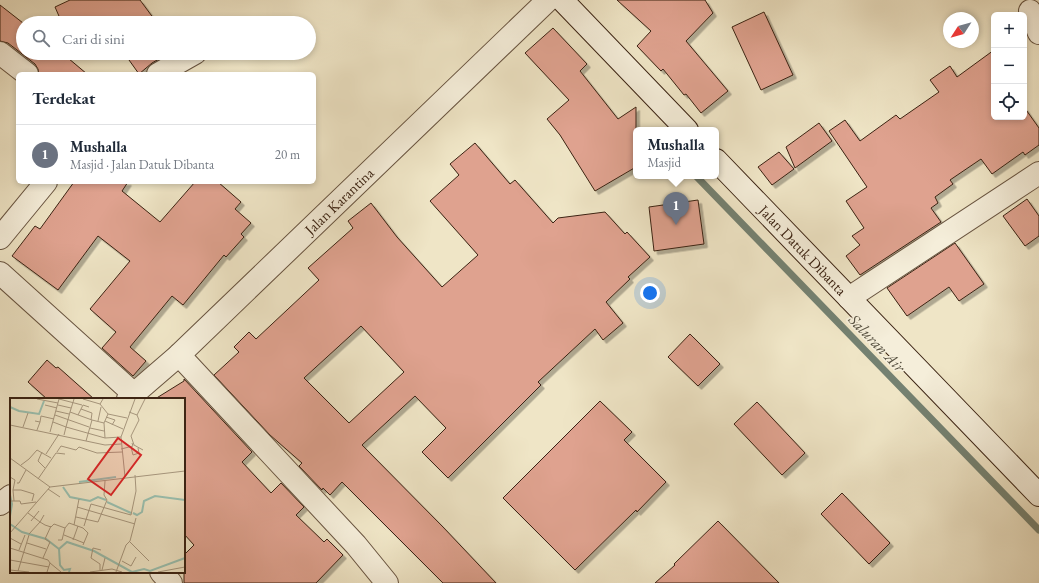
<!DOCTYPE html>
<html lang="id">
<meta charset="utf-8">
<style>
body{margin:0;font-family:"EB Garamond",serif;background:#f6f6f7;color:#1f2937}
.controls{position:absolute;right:12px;top:12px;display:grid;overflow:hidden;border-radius:6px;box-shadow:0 2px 6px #0003}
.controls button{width:36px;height:36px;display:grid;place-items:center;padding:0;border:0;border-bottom:1px solid #e0e1e3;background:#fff;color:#1f2937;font:20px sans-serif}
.compass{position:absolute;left:943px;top:12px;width:36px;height:36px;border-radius:50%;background:#fff;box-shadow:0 2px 6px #0003;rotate:234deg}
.you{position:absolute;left:650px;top:293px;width:14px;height:14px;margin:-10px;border:3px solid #fff;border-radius:50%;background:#1a73e8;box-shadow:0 0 0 6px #1a73e833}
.badge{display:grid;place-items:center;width:26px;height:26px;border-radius:50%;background:#7c3aed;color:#fff;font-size:13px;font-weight:700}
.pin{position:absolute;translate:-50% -33px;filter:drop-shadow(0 1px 2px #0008)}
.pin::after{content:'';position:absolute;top:21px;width:14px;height:12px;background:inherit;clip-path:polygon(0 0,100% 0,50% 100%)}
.popup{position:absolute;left:633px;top:127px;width:86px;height:52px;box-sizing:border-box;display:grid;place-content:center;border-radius:6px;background:#fff;filter:drop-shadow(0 1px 3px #0005);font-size:13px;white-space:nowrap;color:#747a83}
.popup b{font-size:15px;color:#1f2937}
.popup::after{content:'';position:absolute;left:50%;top:100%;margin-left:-8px;border:8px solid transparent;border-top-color:#fff}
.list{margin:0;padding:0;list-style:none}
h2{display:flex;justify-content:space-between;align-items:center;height:52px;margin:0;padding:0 16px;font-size:17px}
h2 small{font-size:13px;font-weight:400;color:#747a83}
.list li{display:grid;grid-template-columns:26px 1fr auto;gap:12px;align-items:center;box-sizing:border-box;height:60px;padding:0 16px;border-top:1px solid #e0e1e3}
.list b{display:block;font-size:15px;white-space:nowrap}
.list p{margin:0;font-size:13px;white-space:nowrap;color:#747a83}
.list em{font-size:13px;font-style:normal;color:#747a83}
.icon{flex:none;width:22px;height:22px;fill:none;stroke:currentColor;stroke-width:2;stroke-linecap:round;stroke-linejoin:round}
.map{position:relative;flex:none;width:1039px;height:583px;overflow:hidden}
.search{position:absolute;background:#fff;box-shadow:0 2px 6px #0003;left:16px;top:16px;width:300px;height:44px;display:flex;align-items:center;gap:10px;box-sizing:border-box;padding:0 14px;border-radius:22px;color:#747a83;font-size:15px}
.panel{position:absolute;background:#fff;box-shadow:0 2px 6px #0003;left:16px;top:72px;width:300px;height:112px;border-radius:6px}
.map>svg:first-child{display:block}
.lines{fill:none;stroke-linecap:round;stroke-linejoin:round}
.stream{stroke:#748171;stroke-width:7}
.building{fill:#dfa28f;stroke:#3b2313;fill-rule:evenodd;filter:url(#shadow)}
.minor-casing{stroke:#685440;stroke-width:24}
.tertiary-casing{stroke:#685440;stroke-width:24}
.secondary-casing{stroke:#3b2313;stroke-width:24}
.minor{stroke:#f5eeda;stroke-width:22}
.tertiary{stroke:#f5eeda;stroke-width:22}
.secondary{stroke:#f5eeda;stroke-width:22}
.labels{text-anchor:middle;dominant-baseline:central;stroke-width:3.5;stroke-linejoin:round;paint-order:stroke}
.street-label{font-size:15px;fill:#3b2313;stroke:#f5eeda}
.water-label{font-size:16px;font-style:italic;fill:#585242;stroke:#f5eeda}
.inset-river{fill:none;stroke:#9ac0b0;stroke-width:2}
.inset-road{fill:none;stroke:#a7977e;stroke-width:1}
.view{fill:#d62828;fill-opacity:0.15;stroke:#d62828;stroke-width:2}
.inset-edge{fill:none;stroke:#3b2313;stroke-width:2}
</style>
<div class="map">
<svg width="1039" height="583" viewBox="0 0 1039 583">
<defs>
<filter id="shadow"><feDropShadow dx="3.5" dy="3.5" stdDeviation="0" flood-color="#0004"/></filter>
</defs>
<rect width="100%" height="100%" fill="#efe5c6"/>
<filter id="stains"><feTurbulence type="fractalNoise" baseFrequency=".005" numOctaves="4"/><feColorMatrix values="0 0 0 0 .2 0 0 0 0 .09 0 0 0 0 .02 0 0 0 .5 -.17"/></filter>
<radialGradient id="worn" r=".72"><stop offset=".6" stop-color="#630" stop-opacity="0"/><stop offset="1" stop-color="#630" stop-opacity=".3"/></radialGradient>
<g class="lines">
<path class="stream" d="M696,176L1039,530"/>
</g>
<g class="building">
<path d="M70,0H140L157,23H62L55,7Z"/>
<path d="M617,0H705L713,13L686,41L728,91L701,113L686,94L684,95L663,69L661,71L637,46L651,31Z"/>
<path d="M0,5L23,23V53H62L87,74H39L38,69L35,64L8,43L0,41Z"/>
<path d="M764,12L793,75L761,90L732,27Z"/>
<path d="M553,28L587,64L580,71L618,119L636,107V167L595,191L560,135L547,119L569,100L525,53Z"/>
<path d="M994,50V117H1024V107L1039,128V145L1025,155L1023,152L992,174L981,159L950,180L953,184L935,197L938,203L931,208L941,222L860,275L846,256L860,245L852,236L864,228L846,201L867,187L829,131L845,120L860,141L896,115L900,119L939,92L930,80L950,66L957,77Z"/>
<path d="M124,53H169L152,63L139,74Z"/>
<path d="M819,123L832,141L795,168L786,147Z"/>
<path d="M475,143L510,184L515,180L553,223L558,218L605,212L625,234L627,232L650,257L628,277L630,279L606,302L623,323L603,340L595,329L538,382L541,385L448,478L422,452L446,428L415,396L362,445L443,527L496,583H443L342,482L330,495L323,488L322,490L299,466L302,463L270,435L214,375L239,352L234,347L249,332L256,339L319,280L308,268L353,228L348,221L371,203L397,237L442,287L478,255L430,201L459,175L450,164ZM361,326L404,372L349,423L304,378Z"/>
<path d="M779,152L794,169L772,185L758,167Z"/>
<path d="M74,182H128L122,191L160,222L195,182H218L241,202L235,209L251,223L241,234L244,237L226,257L224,255L183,305L172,296L130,347L146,361L133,376L102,348L116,332L90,309L130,261L98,236L58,290L12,256L35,226L40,229Z"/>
<path d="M1027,199L1039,216V236L1025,246L1003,216Z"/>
<path d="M698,200L704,244L654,251L649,207Z"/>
<path d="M955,243L984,284L959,301L949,287L907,316L887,288Z"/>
<path d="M690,334L720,364L698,386L668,357Z"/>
<path d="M47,360L56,368L58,367L94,399H47L28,382Z"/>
<path d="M184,379L252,452L242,462L271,493L281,483L304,507L296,515L324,542L327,539L343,555L316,583H184V555L194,545L184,534V399H155L184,381Z"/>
<path d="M600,401L632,432L624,440L666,482L637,512L636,510L575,570L503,498Z"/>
<path d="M757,402L805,453L782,475L734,424Z"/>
<path d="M842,493L890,543L869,564L821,514Z"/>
<path d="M718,521L779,583H655L675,565L674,564Z"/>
</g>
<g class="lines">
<g class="minor-casing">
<g id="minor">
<path d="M1030,11L1039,33"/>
<path d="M0,53L27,74"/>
<path d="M158,74L195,53"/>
<path d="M0,238L46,182"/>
<path d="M0,273L134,394"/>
<path d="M849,298L1039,173"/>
<path d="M179,355L356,545L387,583"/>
<path d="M161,572L171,583"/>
</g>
</g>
<g class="tertiary-casing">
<g id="tertiary">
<path d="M128,399L179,355L548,0"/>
<path d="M0,504L11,496"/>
</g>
</g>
<g class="secondary-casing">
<g id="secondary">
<path d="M562,0L687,130"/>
<path d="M716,160L1039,495"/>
</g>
</g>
<use href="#minor" class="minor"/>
<use href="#tertiary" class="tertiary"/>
<use href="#secondary" class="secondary"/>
</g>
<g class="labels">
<g class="street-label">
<text transform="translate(339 201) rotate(-44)">Jalan Karantina</text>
<text transform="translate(803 250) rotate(46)">Jalan Datuk Dibanta</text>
</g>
<g class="water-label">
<text transform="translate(877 343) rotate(46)">Saluran Air</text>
</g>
</g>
<g transform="translate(10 398)">
<rect width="175" height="175" fill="#efe5c6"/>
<path class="inset-river" d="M0,9L9,13L29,16L34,3M69,84L106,79M53,89L60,99L80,103L88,99L96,102M0,97L2,106L0,118M97,104L121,115M123,115L127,117L132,114L134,103L145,98L175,102M0,126L12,134L36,141L49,151L57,144L84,153L122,174M49,151L50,167L54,172L60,171L59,174M122,174L134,171L140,173L175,160"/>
<path class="inset-road" d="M27,1L48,5M64,1L60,14L82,22M73,1L90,6L93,1M90,6L98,16L94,25L95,40M35,7L47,10M48,7L61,10M71,11L82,15L81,22M46,13L59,16M60,14L56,29L95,40L111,39M119,14L127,17L135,1M98,16L117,20M45,17L79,29M68,17L73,7L79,9M127,17L129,22L121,38L124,47L133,52M96,19L105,22L102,27M25,23L30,24L27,32M88,23L91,9M95,23L113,31M30,24L31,18L44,21M43,24L56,29L54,37M0,27L95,47L111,46M13,29L18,15M80,30L94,33M40,34L49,1L72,7M76,43L82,22L94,25M121,49L123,57L129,55L128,50M111,51L123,48L122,45M32,54L28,63L35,70M47,54L51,48L66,52L69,49L87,55L112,54M36,56L49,36M0,60L40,89M11,67L19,61L27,52L41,60M0,79L5,82L3,92M115,79L111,39L125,1M28,81L46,55L55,56M7,85H9L16,72M38,91L50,99M0,103H10L11,106L26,104M4,103L3,92H11L24,96L22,103M67,109L125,126M18,115L30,124L19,136M34,117L30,124L35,127L41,129L44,126L55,130L59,125L73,130L78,135L73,147M66,119L88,124L97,102L94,97L95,83M21,123L29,113M64,127L69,101M74,128L81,106L121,117L126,93L125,77M0,135L40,89L175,73M54,137L74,145M0,140L11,146M48,142H52L55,130M63,142L68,128M120,144L139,163M17,145L36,151M0,150L38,162L40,165L37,174M9,152L15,137M33,160L40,144L35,141L41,128M0,162L39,169M112,163L121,168L126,159M40,165L51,174M0,172L19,174M90,172V166L81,160L83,150L91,152M92,172L95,160M8,173L19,137M80,174L102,171L112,174M106,174L116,147L120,143L126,120M148,174L175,169"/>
<path class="view" d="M108,40L131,57L101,97L78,81Z"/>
<rect width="175" height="175" class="inset-edge"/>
</g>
<rect width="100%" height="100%" filter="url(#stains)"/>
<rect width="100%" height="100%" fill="url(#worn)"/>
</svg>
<div class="controls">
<button>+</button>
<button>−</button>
<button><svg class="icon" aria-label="locate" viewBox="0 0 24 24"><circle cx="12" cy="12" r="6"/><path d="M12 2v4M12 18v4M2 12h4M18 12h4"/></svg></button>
</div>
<svg class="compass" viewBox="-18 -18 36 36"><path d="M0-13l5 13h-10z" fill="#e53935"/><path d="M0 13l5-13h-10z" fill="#747a83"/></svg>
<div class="you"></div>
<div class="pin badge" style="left:676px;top:225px;background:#6b7280">1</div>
<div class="popup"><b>Mushalla</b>Masjid</div>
<div class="search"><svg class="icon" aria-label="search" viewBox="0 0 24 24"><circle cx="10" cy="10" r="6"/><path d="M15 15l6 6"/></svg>Cari di sini</div>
<section class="panel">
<h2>Terdekat<small></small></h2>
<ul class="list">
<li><span class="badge" style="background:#6b7280">1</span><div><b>Mushalla</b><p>Masjid · Jalan Datuk Dibanta</p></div><em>20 m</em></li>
</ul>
</section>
</div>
